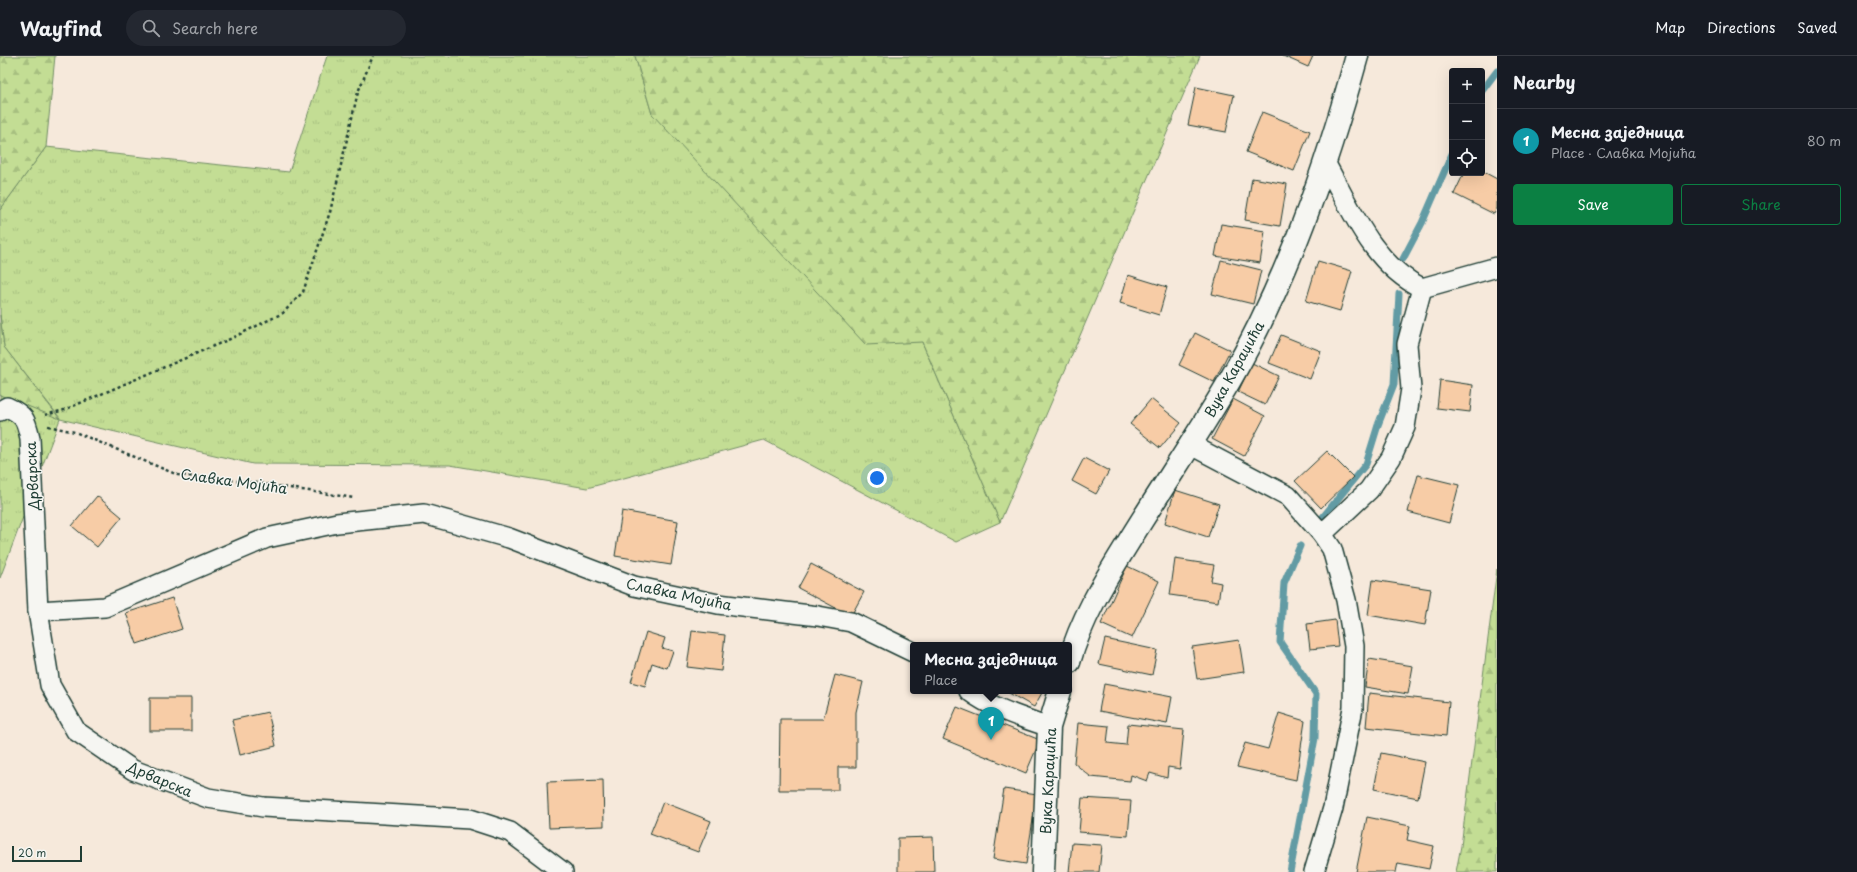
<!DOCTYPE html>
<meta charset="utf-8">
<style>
body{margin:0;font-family:"Playpen Sans",sans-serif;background:#242831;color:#f1f3f6}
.controls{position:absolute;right:12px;top:12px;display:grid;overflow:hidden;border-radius:4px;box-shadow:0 4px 16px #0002}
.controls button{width:36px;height:36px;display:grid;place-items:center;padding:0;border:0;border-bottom:1px solid #363941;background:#171b24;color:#f1f3f6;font:20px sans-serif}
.scale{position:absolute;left:12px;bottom:10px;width:70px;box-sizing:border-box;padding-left:4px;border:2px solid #1f3d34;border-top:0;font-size:11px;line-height:14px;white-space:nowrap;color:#1f3d34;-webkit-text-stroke:3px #f6f6f2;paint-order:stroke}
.you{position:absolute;left:877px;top:422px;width:14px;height:14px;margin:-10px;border:3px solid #fff;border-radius:50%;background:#1a73e8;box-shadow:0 0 0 6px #1a73e833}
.badge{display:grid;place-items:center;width:26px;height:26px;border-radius:50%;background:#0b8043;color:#fff;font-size:13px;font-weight:700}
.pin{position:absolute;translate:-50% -33px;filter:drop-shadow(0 1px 2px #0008)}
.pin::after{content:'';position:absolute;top:21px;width:14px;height:12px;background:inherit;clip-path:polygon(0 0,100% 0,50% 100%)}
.popup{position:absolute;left:910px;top:586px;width:162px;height:52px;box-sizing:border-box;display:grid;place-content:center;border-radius:4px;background:#171b24;filter:drop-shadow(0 1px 3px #0005);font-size:13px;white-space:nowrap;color:#9ea1a6}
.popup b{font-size:15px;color:#f1f3f6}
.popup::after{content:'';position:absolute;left:50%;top:100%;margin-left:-8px;border:8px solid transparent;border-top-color:#171b24}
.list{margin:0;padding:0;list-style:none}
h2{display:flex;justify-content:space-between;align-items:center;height:52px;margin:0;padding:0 16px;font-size:17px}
h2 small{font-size:13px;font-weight:400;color:#9ea1a6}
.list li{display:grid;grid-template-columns:26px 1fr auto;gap:12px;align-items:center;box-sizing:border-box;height:64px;padding:0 16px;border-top:1px solid #363941}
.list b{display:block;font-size:15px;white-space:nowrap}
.list p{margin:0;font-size:13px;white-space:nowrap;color:#9ea1a6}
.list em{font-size:13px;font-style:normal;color:#9ea1a6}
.actions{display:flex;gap:8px;padding:12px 16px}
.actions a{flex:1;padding:9px 0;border:1px solid #0b8043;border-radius:4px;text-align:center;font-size:14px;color:#0b8043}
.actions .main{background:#0b8043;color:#fff}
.icon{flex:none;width:22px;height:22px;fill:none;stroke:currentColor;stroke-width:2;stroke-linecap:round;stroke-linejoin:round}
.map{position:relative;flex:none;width:1497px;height:816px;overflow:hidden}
header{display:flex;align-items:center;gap:24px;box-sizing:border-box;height:56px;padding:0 20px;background:#171b24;border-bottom:1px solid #363941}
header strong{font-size:19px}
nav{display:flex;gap:22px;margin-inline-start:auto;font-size:14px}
.search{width:280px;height:36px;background:#242831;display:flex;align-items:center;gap:10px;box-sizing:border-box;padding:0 14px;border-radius:22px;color:#9ea1a6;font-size:15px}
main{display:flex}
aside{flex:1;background:#171b24}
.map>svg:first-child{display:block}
.grass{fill:url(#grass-tufts);stroke:#718d64}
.forest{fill:url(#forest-firs);stroke:#718d64}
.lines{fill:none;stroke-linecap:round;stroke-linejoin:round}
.stream{stroke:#629ba4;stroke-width:7}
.building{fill:#f7cca6;stroke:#1f3d34}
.minor-casing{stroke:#1f3d34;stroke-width:22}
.tertiary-casing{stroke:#1f3d34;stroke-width:25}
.path{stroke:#1f3d34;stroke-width:2.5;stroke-dasharray:3 3;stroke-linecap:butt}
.minor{stroke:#f6f6f2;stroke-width:19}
.tertiary{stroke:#f6f6f2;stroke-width:22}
.labels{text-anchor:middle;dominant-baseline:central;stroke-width:3;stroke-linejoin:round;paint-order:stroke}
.street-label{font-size:14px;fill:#1f3d34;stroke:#f6f6f2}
</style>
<header>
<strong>Wayfind</strong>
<div class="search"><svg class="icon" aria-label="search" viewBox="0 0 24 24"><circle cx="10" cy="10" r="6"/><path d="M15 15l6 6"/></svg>Search here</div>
<nav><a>Map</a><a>Directions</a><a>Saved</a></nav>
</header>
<main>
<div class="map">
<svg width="1497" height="816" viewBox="0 0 1497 816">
<defs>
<pattern id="grass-tufts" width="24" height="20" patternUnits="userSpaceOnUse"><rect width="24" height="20" fill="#c3dd94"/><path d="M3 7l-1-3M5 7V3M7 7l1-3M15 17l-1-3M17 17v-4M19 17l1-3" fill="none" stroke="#a7bf80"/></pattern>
<pattern id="forest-firs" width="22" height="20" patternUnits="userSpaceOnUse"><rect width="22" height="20" fill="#c3dd94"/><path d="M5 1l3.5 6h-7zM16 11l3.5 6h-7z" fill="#a7bf80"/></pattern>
</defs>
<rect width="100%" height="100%" fill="#f6e9db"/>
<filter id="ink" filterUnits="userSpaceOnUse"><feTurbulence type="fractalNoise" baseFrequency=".025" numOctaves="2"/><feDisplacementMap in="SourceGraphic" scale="8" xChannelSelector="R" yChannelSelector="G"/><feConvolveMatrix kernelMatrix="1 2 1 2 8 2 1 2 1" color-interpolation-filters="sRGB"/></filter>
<g filter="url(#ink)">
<path class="grass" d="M327,0H635L652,58L922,286L1000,466L956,486L764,384L587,432L450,409L253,408L60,363L0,522V339L60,362L4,291L0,259V154L46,91L289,116Z"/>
<g class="forest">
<path d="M0,0H55L46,91L0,154Z"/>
<path d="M635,0H1200L1000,466L922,286L866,289L652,58Z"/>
<path d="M0,259L4,291L60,363L0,339Z"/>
<path d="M1497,513V816H1456L1461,790Z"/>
</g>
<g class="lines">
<g class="stream">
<path d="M1482,35L1497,15"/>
<path d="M1403,203L1422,167L1452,98"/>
<path d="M1323,461L1366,408L1378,369L1394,328L1399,238"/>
<path d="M1290,816L1315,682L1316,638L1280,586L1284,527L1300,490"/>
</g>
</g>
<g class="building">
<path d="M1283,0H1313L1308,11Z"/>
<path d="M1196,31L1234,39L1226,76L1188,69Z"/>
<path d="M1262,56L1310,75L1294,115L1246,96Z"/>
<path d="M1482,115L1497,123V152L1494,158L1454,138L1464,117H1482Z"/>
<path d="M1252,122L1287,128L1280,170L1245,164Z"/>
<path d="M1221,168L1265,175L1260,207L1215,200Z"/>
<path d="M1221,204L1261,214L1253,248L1212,238Z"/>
<path d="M1318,205L1352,215L1340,255L1306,245Z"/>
<path d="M1128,219L1167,231L1159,259L1120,247Z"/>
<path d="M1195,277L1230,294L1214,326L1179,309Z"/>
<path d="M1281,279L1321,295L1310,323L1269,307Z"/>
<path d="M1252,307L1279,320L1265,349L1238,336Z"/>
<path d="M1440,324L1473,329L1470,356L1437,352Z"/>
<path d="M1151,343L1181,367L1160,392L1130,368Z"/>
<path d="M1233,343L1265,360L1244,400L1212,383Z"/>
<path d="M1327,395L1353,421L1321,452L1295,425Z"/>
<path d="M1084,402L1109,415L1096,438L1072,425Z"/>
<path d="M1418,419L1459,429L1449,467L1408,456Z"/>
<path d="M1175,434L1219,448L1208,481L1165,467Z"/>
<path d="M97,440L122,461L97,491L72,470Z"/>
<path d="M622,455L678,465L671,509L615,500Z"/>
<path d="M1175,503L1214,509L1211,525L1221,527L1218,546L1170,539Z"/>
<path d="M811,508L864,536L851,560L798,532Z"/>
<path d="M1127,510L1159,525L1132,582L1101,568Z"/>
<path d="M1373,524L1431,533L1425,569L1368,559Z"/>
<path d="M172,542L182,573L137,588L126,557Z"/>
<path d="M1335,564L1338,590L1310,593L1307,568Z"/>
<path d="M692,575L725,579L721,615L687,611Z"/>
<path d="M646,576L665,582L662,592L673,595L667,612L652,607L645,630L631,626Z"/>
<path d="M1105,583L1157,594L1152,619L1099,608Z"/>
<path d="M1239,584L1244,616L1197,623L1192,591Z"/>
<path d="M1369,603L1413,610L1408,638L1365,631Z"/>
<path d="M835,619L863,626L856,656V711H838V734H779L780,663H823Z"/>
<path d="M1104,628L1172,641L1167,668L1099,655Z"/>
<path d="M1010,635H1043L1034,651L1009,637Z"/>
<path d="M1369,637L1449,646L1446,680L1366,671Z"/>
<rect x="150" y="642" width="41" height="33"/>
<path d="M957,651L1040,684L1026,717L943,683Z"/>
<path d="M268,656L276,690L240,699L232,664Z"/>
<path d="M1279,657L1305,665L1296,724L1237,711L1245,687L1268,693Z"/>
<path d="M1078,667L1109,670L1107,687L1126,689L1128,668L1184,674L1180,713L1168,711L1167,722L1150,717L1147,725L1131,719L1130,725L1091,721L1074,707Z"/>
<path d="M1381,697L1425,706L1418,742L1374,733Z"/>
<path d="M603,724L604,770L549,772L547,726Z"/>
<path d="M1004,733L1037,738L1026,808L993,803Z"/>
<path d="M1082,742L1131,745L1128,780L1079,776Z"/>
<path d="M663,746L711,765L698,796L650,778Z"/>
<path d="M1367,761L1410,770L1407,784L1434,790L1429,813L1398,807L1396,816H1356Z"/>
<path d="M933,781L934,816H898V782Z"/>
<path d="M1072,787L1102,789L1099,816H1069Z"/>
</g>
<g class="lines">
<g class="minor-casing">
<g id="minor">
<path d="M1326,108C1351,153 1373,209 1422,232"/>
<path d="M1422,232L1497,211"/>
<path d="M0,355L7,351C25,359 26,364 30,382L38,555L50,629L76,675L133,714L208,742L263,751L470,763L510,776L563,816"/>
<path d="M1191,389L1288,440L1322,478L1332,493L1346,544L1354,590L1353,652L1333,752L1314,816"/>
<path d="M1322,478L1369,434L1391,402L1405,371L1411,333L1407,288L1422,232"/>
<path d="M38,555L105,551L267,482L337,467L424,458L509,482L634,530L718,548L818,560L851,566L913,596"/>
<path d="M969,635C993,653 1021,661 1049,671"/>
</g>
</g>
<g class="tertiary-casing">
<g id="tertiary">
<path d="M1069,606C1081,564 1103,527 1126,490C1160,434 1197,381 1230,324C1288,223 1326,112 1357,0"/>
<path d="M1043,816L1049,671L1060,635"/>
</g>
</g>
<g class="path">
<path d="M45,359L64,354L230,283L283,257L303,236L330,156L358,36L373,0"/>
<path d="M48,370L75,376L178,419L257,427L354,442"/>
</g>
<use href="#minor" class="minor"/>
<use href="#tertiary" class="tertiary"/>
</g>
</g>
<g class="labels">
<g class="street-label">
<text transform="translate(1234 313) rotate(-61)">Вука Караџића</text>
<text transform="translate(32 420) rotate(-93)">Дрварска</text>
<text transform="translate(234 425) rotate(8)">Славка Мојића</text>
<text transform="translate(679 538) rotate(12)">Славка Мојића</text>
<text transform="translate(160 723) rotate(23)">Дрварска</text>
<text transform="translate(1048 725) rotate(-87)">Вука Караџића</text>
</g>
</g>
</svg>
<div class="controls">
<button>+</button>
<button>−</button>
<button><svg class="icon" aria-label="locate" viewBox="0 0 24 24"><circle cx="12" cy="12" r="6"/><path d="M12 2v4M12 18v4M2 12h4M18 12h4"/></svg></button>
</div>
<div class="scale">20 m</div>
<div class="you"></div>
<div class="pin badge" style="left:991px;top:684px;background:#0f9aa8">1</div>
<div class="popup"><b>Месна заједница</b>Place</div>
</div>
<aside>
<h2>Nearby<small></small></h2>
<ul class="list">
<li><span class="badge" style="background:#0f9aa8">1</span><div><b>Месна заједница</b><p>Place · Славка Мојића</p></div><em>80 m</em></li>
</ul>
<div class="actions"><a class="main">Save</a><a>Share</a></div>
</aside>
</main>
